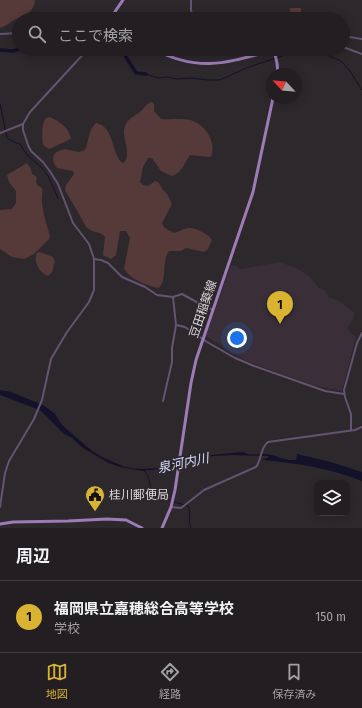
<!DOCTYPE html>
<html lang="ja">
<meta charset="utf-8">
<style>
body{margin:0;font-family:"Fira Sans Condensed","Noto Sans JP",sans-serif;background:#2a272a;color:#f1f3f6}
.controls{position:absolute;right:12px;bottom:12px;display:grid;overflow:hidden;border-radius:8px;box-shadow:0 2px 10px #0003}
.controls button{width:36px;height:36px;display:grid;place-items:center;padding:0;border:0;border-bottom:1px solid #3f3c3f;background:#221e21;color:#f1f3f6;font:20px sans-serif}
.compass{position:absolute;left:266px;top:68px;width:36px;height:36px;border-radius:50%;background:#221e21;box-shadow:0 2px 10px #0003;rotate:296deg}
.you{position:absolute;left:237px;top:338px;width:14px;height:14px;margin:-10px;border:3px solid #fff;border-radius:50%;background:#1a73e8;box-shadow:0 0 0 6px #1a73e833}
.badge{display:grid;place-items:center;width:26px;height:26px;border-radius:50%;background:#dbb333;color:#111;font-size:13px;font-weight:700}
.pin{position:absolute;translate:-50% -33px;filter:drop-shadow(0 1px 2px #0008)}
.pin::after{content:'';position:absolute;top:21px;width:14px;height:12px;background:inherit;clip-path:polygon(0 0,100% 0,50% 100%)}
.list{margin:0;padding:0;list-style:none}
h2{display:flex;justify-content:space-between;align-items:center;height:52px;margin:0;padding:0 16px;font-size:17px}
h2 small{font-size:13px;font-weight:400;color:#a2a2a5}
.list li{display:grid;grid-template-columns:26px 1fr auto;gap:12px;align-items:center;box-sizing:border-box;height:72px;padding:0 16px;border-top:1px solid #3f3c3f}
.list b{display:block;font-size:15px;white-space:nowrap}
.list p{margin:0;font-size:13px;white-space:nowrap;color:#a2a2a5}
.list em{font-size:13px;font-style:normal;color:#a2a2a5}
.icon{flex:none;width:22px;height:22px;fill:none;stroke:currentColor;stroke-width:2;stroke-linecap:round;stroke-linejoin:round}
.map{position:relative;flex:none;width:362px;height:528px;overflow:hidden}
.search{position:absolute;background:#221e21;box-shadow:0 2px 10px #0003;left:12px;right:12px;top:12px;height:44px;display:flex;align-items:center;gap:10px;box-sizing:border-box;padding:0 14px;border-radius:22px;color:#a2a2a5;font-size:15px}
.sheet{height:124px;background:#221e21}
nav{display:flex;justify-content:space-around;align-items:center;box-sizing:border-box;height:56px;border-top:1px solid #3f3c3f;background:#221e21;font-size:11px;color:#a2a2a5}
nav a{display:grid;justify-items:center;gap:2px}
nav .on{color:#dbb333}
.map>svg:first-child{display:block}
.built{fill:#3a2f38}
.green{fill:#563a39}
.water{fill:#14112b}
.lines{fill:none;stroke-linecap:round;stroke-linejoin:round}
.stream{stroke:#14112b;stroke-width:1}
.river{stroke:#14112b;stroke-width:3.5}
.minor{stroke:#635471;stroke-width:2}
.major{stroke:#9c7bb7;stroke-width:3}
.labels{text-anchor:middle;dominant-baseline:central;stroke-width:3.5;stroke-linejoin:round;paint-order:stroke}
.street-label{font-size:12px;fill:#dad6d9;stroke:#2d282c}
.poi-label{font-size:12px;fill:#dad6d9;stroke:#2d282c;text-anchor:start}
.water-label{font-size:13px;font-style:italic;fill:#d9d9fd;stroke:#2d282c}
</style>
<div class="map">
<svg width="362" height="528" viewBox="0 0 362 528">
<rect width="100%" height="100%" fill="#2d282c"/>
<path class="built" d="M280,262L300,270L309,276L319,288L324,290L329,297L339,301L355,313L353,320L347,329L356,337L342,391L316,386L260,366L244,360L206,336L231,265L237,266L241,269Z"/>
<g class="green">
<path d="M0,0H35C34,11 27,14 18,18C11,21 7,26 0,28Z"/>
<path d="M290,8H301V19H291Z"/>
<path d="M152,102L154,104V111L161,119C171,120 180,118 190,120C205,124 217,142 211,157L190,155C184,163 183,172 172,176L161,171L152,158H148L143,167L140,182L143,185L148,186L155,181L158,182L163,190L167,194L172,204L162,223L164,227L168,230L174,233C179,232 184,228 189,228C195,227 210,235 212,240L208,249L204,252L186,248L181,251H169C161,262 168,277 159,288C148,286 130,279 124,269L130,238L126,231H120L116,255L111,259L103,255L105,237C100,231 93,233 87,228L65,190L66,185L74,174L73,171L57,168C53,161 51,159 56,152L65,149L79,152L85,150C89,140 88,131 96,123C114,127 111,150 121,162L124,163C133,151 119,136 126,124C128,119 136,115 140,112C145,108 146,103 152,102Z"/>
<path d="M50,117C60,122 68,127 71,138L69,140L49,149L43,145C42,136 41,125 46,118Z"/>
<path d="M27,163L31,169L32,174L37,177L36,181L37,185L42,188C43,192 42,193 42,197C41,208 47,226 50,236L49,239L34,254L24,259L12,257L0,249V210L12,209L16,203V191L9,182L7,175Z"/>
<path d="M40,252L53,257L55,262L52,272L48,276C39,273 33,261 37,253Z"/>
</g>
<path class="water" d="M0,390L11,392L43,405L55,414L62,425L92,451L104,458L125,467L138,469L163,468L169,467L185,460L198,458L201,456L243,452C249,456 257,454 265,454C276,455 285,461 296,460L297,454L327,461L362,472V481C329,468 297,463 262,460L269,457L268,456L232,455L213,456L192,461H184L169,468L143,471L120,467L109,463L83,448L72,438L64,434L40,410L0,395Z"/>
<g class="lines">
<g class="stream">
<path d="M146,74L158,78L168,77L176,79L192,78L208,80H220L246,68L282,56L293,53L313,52L324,54L341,61L350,71L362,90"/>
<path d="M0,104L7,138L14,142L20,144L27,155L42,168L48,176L58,198"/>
<path d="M143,470C151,477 148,479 151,488C154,494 164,498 170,500"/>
<path d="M174,502L188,506C192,513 187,520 191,528"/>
</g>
<g class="river">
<path d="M121,49L136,73L146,74"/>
<path d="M0,50L13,51L20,49"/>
</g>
<g class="minor">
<path d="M191,0V10L193,19"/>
<path d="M0,34L19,33"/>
<path d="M343,36L362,39"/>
<path d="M343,47L362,54"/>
<path d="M0,133L23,124"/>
<path d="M94,259L101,260L108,263L122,277L145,287L157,295L173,297L182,294L202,305L213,310"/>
<path d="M176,325L185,327L207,342L235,358L254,366L325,391L344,394"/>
<path d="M163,401L172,362V348L176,325L173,297"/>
<path d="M351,430V414L345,397L344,390L357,343L362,333"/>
<path d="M0,507L5,473L9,461L34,419L42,400L51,359L67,332L89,302L94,290V259L89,244L73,223L58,184L49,170L43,162L31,151L28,145L23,130V124L30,112L88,49"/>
<path d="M171,507L181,508L204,490L256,467C262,459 260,448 268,442L355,430L362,427"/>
</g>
<g class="major">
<path d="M110,19L123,0"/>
<path d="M153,49C200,73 226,63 274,50L277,63L278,74"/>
<path d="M0,524L13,522L68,521L107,519L126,520L142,528"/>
<path d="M162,528L171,507L175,490L191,383L196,360L253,192L273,98"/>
</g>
</g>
<defs>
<g id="civic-pin" transform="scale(1)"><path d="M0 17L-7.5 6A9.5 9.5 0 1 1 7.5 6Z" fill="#dbb333" stroke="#2d282c"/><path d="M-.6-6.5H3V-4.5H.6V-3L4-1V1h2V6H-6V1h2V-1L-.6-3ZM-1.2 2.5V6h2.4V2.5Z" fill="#111"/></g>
</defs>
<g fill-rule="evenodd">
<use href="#civic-pin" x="95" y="495"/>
</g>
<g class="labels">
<g class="street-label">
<text transform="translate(203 309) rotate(-71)">豆田稲築線</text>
</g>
<g class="poi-label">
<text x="109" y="495">桂川郵便局</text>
</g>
<g class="water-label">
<text transform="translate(183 463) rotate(-12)">泉河内川</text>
</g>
</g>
</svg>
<div class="controls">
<button><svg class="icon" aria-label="layers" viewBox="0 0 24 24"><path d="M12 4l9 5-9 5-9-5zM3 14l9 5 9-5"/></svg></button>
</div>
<svg class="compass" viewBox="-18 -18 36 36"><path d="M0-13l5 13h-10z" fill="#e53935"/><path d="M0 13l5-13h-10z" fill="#a2a2a5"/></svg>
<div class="you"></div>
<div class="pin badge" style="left:280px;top:324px">1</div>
<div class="search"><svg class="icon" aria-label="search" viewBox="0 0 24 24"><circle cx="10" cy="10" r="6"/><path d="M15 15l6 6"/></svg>ここで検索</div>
</div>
<section class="sheet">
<h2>周辺<small></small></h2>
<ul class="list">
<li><span class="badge">1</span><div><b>福岡県立嘉穂総合高等学校</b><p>学校</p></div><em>150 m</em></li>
</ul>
</section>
<nav>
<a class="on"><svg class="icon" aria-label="map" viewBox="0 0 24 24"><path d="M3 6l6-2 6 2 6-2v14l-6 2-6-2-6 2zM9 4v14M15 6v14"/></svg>地図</a>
<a><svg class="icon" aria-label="directions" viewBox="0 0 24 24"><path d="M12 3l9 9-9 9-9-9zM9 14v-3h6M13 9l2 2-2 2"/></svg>経路</a>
<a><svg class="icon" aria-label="saved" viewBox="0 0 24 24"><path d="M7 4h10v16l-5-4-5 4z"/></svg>保存済み</a>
</nav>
